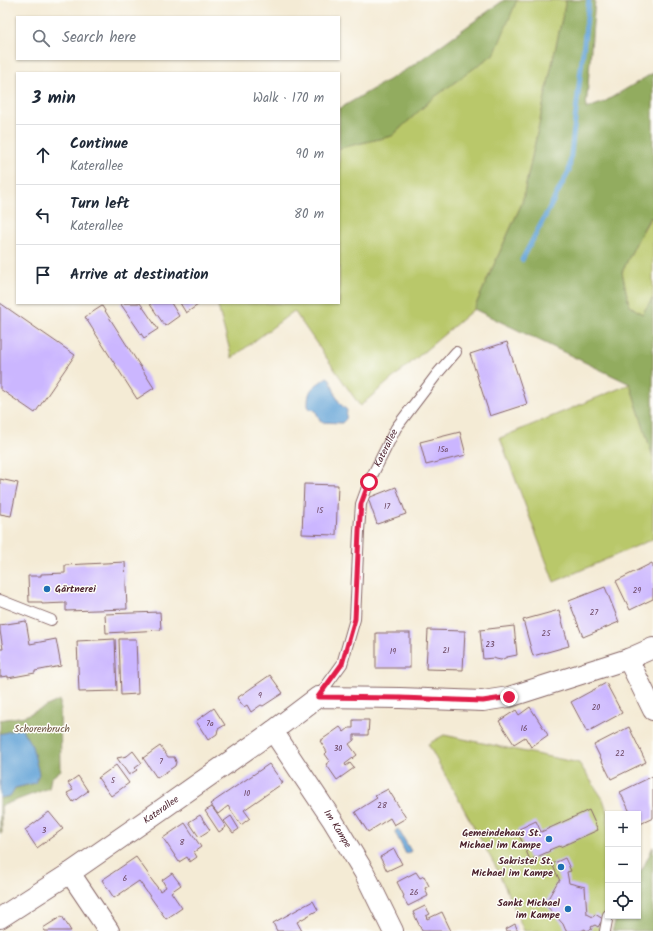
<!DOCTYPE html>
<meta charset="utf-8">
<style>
body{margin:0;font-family:Kalam,sans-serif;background:#f2f2f3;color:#1f2937}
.controls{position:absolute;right:12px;bottom:12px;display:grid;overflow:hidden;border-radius:0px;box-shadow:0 1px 3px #0004}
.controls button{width:36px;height:36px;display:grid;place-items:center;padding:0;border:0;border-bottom:1px solid #e0e1e3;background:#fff;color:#1f2937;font:20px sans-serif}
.stop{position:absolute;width:12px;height:12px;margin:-9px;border:3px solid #e11d48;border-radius:50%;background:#fff}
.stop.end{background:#e11d48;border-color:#fff;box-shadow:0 1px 4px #0008}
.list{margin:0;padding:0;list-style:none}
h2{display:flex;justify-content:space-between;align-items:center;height:52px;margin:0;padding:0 16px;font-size:17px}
h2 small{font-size:13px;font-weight:400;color:#747a83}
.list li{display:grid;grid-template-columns:26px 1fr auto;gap:12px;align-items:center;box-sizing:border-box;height:60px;padding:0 16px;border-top:1px solid #e0e1e3}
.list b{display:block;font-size:15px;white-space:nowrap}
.list p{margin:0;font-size:13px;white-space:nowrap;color:#747a83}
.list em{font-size:13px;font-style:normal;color:#747a83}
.icon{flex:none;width:22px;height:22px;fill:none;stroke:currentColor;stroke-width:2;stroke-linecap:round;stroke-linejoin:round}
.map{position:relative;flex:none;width:653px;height:931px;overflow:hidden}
.search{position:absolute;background:#fff;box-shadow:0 1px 3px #0004;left:16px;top:16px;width:324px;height:44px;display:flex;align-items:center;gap:10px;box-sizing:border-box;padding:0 14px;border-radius:0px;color:#747a83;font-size:15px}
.panel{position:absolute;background:#fff;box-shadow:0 1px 3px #0004;left:16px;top:72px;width:324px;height:232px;border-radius:0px}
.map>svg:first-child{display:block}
.green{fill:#b9c86a;stroke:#82744a}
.forest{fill:#92ac5e;stroke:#6e6644}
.water{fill:#66a5d8;stroke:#586282}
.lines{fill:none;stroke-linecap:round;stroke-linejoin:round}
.stream{stroke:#66a5d8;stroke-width:5}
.building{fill:#cbb6ff}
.lane-casing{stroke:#866666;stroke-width:12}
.street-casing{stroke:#866666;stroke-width:22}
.lane{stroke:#fff;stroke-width:10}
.street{stroke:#fff;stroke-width:20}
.route{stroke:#e11d48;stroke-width:5}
.poi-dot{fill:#1f6fb2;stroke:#fdfcf7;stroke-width:1.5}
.labels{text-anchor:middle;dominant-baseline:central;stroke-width:3;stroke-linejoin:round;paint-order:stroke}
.number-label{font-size:8px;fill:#6a4560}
.street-label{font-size:10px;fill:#4a1f2b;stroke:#fdfcf7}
.poi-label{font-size:10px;font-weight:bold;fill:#4a1f2b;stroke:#fdfcf7;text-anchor:end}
.park-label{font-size:10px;fill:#6b523e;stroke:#fdfcf7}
</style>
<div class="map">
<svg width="653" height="931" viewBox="0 0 653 931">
<rect width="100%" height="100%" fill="#fdfcf7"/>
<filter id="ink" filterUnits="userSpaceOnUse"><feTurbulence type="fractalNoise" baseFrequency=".025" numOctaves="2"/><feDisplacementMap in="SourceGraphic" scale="8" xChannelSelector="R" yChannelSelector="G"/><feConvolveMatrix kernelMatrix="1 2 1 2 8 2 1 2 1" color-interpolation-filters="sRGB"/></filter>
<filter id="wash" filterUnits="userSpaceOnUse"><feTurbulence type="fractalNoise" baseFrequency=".012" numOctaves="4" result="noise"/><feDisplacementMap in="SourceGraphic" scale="16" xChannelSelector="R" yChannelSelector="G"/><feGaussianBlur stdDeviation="0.9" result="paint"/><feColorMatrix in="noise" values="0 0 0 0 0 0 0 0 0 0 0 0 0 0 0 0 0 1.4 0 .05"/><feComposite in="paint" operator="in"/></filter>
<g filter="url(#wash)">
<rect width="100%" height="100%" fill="#f4ebd5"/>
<g class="green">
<path d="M517,0H566L522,203L474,309L360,406L294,311L232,358L217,303H339V149L340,148L392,136L432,99Z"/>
<path d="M651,217L653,220V298L642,314L629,305L622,272L638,239Z"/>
<path d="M630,384L653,457V539L554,582L500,438Z"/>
<path d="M444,735L579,763L603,799L608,814V916L605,931H524L498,871L428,744Z"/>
</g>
<g class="forest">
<path d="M504,0H517L495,53L432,99L392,136L340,148L339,149V109L412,66Z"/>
<path d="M566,0H595L586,109L604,102L653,73V220L650,217L638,239L622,272L629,305L642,314L653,298V457L630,384L474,309L522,203Z"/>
<path d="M60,700L61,770L51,778L49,788L1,806L2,833H0V798L10,796L15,788L35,783L21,729L0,734V720L25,716Z"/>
<path d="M653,847V931H612L617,916H638V873L643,868Z"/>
</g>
<g class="water">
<path d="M327,377L330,379C334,390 337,404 347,410L346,419L342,423L321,422L315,410L310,409L308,406C308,387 313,388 327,377Z"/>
<path d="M21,728L32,746L39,774L35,783L15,788L10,796L0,798V734Z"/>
<path d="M398,829L411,851L406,854L395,832L396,830Z"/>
</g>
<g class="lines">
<path class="stream" d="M522,260L569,171L589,0"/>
</g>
<g id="blocks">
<g class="building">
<path d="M0,303L75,355L35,413L0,389Z"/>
<path d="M120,303H140L158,329L144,338Z"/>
<path d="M149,303H171L179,316L165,326Z"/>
<path d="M180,303H201L186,313Z"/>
<path d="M102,306L154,388L137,399L85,317Z"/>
<path d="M507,342L527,404L490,416L470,354Z"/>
<path d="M460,432L466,455L426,465L420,442Z"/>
<path d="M0,479L18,483L11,516L0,514Z"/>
<path d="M304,484L338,485L336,535L302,534Z"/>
<path d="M396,487L406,514L377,524L368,498Z"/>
<path d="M125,562L127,609L66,611V603L42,604V602H29L28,576H41V574L65,573V565Z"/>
<path d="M652,563L653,566V599L630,610L616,581Z"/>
<path d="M605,587L619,622L583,637L569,601Z"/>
<path d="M559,610L569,646L533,656L523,620Z"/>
<path d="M160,612L161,630L106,633L105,614Z"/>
<path d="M26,621L30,644L56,639L61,666L35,671V673L8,678V676L0,677V649H3L0,631V625Z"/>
<path d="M514,626L517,655L507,657L501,660L496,659L494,658L483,659L480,630Z"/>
<path d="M428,630L465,631L463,670L426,669Z"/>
<rect x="376" y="633" width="34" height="35"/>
<path d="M115,639L117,691L79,692L77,641Z"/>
<path d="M119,639H136L138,694L121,695Z"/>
<path d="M270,675L283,693L263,706L261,705L251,712L247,705L244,707L237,698Z"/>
<path d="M606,683L622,713L587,732L571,702Z"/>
<path d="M530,707L548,735L531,747L525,737L514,744L499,721L516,710L519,715Z"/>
<path d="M214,708L225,725L218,729L217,734L208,740L196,721Z"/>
<path d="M353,720H369L368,735H354V740L349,744L357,755L345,764L346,766L350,763L354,768L337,780L326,764L330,761L325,754L327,752L320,741L340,727L344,732L349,728H353Z"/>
<path d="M629,727L646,762L611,779L594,745Z"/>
<path d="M160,746L168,757H174L175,759L176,762L175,766L157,778L143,758Z"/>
<path d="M133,751L142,763L135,768L137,770L129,775L117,758L127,756Z"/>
<path d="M269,764L283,783L244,810L250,818L241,825L228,806L218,814L210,804Z"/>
<path d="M116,765L129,783L111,796L98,778Z"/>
<path d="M78,776L88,791L73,802L67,793L73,790L68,783Z"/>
<path d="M653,776V818L638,825V814H631L620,792Z"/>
<path d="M388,789L406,818L394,825L390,818L368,832L355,812L377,798L375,796Z"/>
<path d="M212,807L226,827L219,832L205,811Z"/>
<path d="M589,810L598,830L560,847L559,846L549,850L550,851L530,860L517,830L536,821L541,832Z"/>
<path d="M49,812L63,829L37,848L25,830Z"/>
<path d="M200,815L210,830L199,837L189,822Z"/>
<path d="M231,816L239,829L233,833L224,821Z"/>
<path d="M185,823L201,847L194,852L197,857L190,862L187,857L179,862L163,838Z"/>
<path d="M394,849L402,864L387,871L380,857Z"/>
<path d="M136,857L149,875H148L160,891L166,887L162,880L172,873L181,885L171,892L182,908L166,919L139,881L114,898L102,880Z"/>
<path d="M565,858L571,871L567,872L569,883L585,887L587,914L593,917L595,914L603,919L598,927L595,925L591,927L592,929L587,931H586L585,929L581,931H566L563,924L545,904L558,881H560L552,864Z"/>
<path d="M416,872L420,878L424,876L429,886L425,888L428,896L408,906L403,897L404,896L397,882Z"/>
<path d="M313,901L318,910L297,922L302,931H277L273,923Z"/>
<path d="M425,906L430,914L426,916L427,919L442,912L451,931H422L413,912Z"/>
<path d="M62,916L71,931H45L43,928Z"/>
<path d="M515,924L518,931H507L506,929Z"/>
</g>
</g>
</g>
<g filter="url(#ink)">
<use href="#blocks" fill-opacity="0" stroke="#866666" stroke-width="1"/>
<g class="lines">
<g class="lane-casing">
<g id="lane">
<path d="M0,600L51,620"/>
<path id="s1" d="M318,697L342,664L355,619L359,531L361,504L369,482L396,428L437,374L456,352"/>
<path d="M605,931L608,915"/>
</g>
</g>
<g class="street-casing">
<g id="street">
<path d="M628,659L653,710"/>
<path id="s2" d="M273,731L333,821L364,872L393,931"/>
<path d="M70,873L109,931"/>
<path id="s3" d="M0,918L70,873L158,812L273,731L318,697L400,698L483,701L509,697L628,659L653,648"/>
</g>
</g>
<use href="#lane" class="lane"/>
<use href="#street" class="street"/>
</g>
</g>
<g class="lines" filter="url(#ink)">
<path class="route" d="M369,482L361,504L359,531L355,619L342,664L318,697L400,698L483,701L509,697"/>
</g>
<g class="poi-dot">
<circle cx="47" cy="589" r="4"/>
<circle cx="549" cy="839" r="4"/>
<circle cx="561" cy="867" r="4"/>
<circle cx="568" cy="909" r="4"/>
</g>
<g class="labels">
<g class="number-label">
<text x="443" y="449">15a</text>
<text x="387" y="506">17</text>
<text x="320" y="510">15</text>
<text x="637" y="590">29</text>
<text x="594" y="612">27</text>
<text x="546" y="633">25</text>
<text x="490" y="644">23</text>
<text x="446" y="650">21</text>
<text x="393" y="651">19</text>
<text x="260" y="695">9</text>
<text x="596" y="707">20</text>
<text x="210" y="723">7a</text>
<text x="524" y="728">16</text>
<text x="338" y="748">30</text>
<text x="620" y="753">22</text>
<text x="161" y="761">7</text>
<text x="113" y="780">5</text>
<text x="247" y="793">10</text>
<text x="382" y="805">28</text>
<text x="44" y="830">3</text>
<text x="182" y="842">8</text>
<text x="125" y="878">6</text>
<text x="414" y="892">26</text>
</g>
<g class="street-label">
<text stroke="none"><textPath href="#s1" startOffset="264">Katerallee</textPath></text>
<text stroke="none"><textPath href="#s3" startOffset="194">Katerallee</textPath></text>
<text stroke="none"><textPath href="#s2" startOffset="117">Im Kampe</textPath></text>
</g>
<g class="poi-label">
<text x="55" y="589" text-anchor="start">Gärtnerei</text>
<text x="541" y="833">Gemeindehaus St.<tspan x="541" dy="12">Michael im Kampe</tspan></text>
<text x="553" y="861">Sakristei St.<tspan x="553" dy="12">Michael im Kampe</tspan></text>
<text x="560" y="903">Sankt Michael<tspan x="560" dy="12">im Kampe</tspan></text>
</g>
<g class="park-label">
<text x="42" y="729">Schorenbruch</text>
</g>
</g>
</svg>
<div class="controls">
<button>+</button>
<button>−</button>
<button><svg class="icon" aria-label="locate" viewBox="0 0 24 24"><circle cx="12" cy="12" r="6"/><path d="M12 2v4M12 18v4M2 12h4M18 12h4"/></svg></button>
</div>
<div class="stop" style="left:369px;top:482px"></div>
<div class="stop end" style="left:509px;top:697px"></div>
<div class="search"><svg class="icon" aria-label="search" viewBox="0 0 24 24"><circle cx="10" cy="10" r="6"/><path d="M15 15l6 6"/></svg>Search here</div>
<section class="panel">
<h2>3 min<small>Walk · 170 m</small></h2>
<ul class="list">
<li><svg class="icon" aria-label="ahead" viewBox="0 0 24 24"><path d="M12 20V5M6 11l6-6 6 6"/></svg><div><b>Continue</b><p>Katerallee</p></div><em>90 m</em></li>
<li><svg class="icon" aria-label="left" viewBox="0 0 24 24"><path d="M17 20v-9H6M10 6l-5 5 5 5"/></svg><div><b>Turn left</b><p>Katerallee</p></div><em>80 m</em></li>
<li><svg class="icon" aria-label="arrive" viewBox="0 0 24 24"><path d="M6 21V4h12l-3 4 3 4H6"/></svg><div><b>Arrive at destination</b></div></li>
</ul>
</section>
</div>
